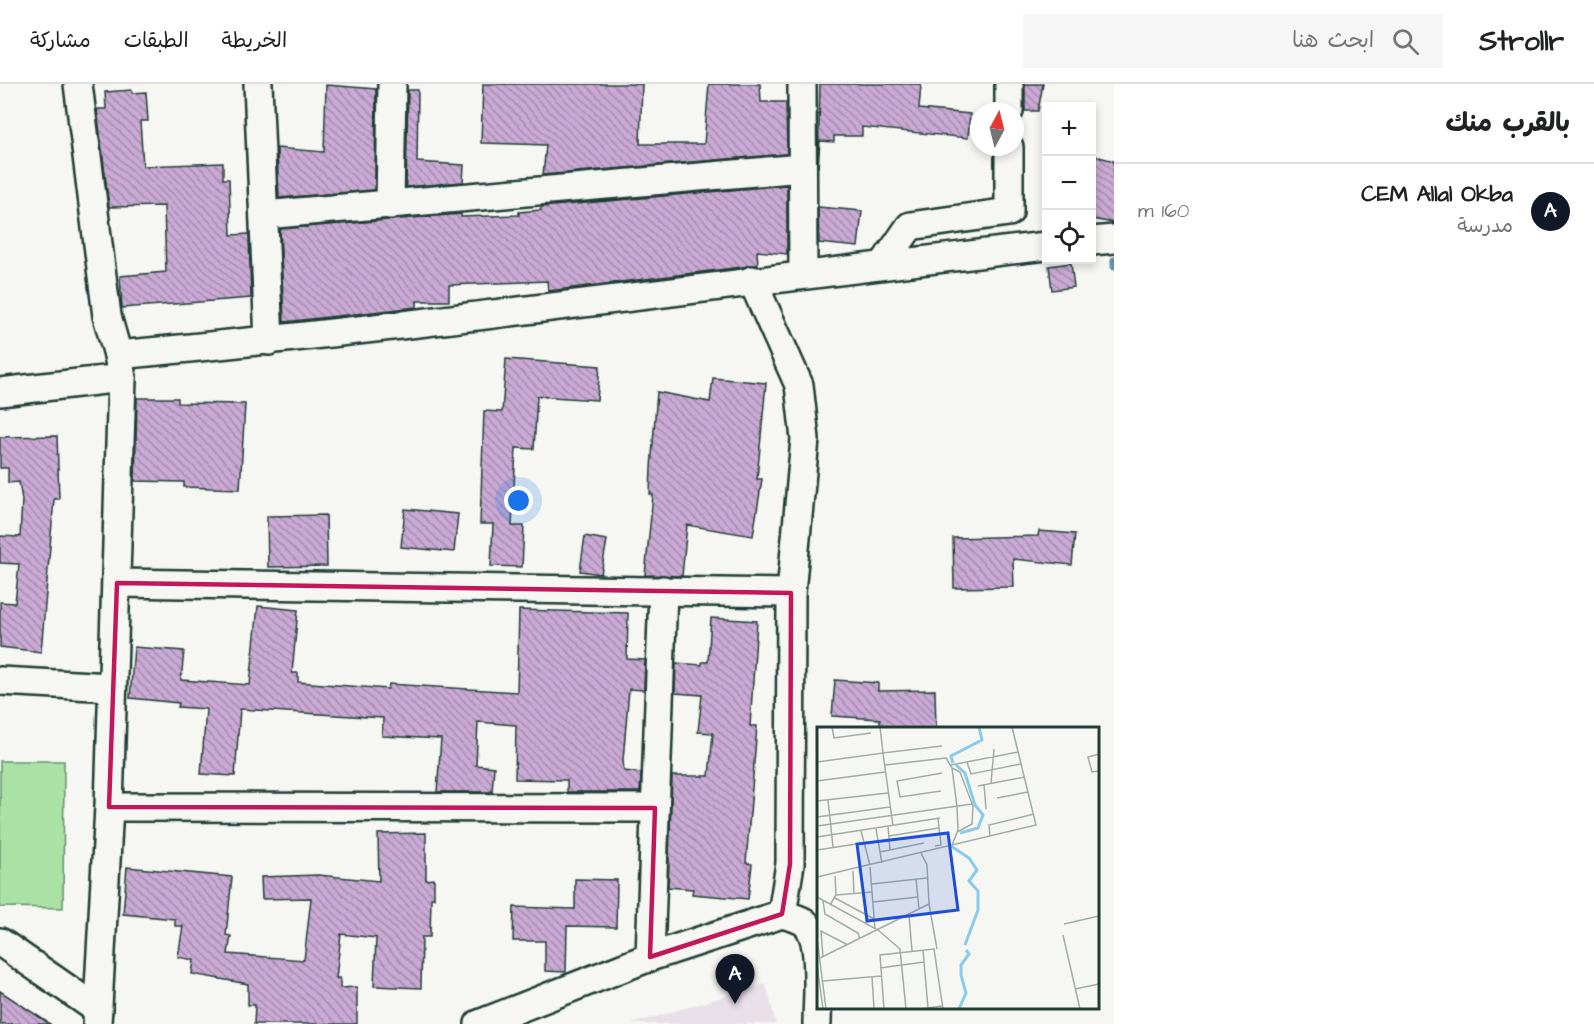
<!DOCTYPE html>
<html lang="ar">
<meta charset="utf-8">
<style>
body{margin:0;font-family:"Architects Daughter","Playpen Sans Arabic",sans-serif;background:#f6f6f6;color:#202124;direction:rtl}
.controls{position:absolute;right:18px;top:18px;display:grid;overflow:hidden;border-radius:0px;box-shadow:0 3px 9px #0003}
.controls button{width:54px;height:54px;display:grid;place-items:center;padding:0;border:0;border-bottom:2px solid #e0e0e0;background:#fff;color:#202124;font:30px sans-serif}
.compass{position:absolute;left:970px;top:18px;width:54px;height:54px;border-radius:50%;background:#fff;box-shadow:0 3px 9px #0003;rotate:7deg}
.you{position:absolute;left:519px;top:417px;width:21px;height:21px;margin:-15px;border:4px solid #fff;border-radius:50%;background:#1a73e8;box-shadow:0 0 0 9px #1a73e833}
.badge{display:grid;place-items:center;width:39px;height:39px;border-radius:50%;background:#111827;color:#fff;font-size:20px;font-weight:700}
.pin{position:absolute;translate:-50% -50px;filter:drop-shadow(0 2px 3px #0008)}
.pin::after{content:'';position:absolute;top:32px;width:21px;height:18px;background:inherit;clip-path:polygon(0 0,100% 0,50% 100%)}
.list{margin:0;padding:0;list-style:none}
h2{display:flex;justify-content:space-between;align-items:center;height:78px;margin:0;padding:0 24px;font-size:26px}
h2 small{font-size:20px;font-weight:400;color:#757577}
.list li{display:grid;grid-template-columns:39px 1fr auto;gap:18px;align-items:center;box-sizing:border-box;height:96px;padding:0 24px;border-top:2px solid #e0e0e0}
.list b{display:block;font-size:22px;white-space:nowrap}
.list p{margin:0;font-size:20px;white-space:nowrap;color:#757577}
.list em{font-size:20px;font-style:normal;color:#757577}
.icon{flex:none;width:33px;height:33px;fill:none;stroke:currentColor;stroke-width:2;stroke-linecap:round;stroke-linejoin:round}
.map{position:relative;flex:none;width:1114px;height:940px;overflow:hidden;direction:ltr}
header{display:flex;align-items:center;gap:36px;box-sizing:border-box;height:84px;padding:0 30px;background:#fff;border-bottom:2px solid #e0e0e0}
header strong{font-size:28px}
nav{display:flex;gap:33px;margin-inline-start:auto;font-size:21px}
.search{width:420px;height:54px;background:#f6f6f6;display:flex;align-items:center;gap:15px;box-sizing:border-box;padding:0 21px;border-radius:0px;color:#757577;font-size:22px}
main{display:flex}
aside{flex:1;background:#fff}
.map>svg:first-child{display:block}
.built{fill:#e9dfe9}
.garden{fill:#aae1a4;stroke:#648f6c;stroke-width:1.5}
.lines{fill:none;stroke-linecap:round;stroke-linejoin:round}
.stream{stroke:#5f92a2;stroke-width:7}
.building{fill:url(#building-back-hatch);stroke:#1f3d34;stroke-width:1.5}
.minor-casing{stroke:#1f3d34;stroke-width:32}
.minor{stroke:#f6f6f2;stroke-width:27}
.marked{fill:none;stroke:#c2185b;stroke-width:4.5;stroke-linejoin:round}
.inset-river{fill:none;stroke:#8acaeb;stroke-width:3}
.inset-road{fill:none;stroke:#a0aca6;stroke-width:1.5}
.view{fill:#1d4ed8;fill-opacity:0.15;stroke:#1d4ed8;stroke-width:3}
.inset-edge{fill:none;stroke:#1f3d34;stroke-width:3}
</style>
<header>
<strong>Strollr</strong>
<div class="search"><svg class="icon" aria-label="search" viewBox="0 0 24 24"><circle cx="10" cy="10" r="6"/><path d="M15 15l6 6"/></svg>ابحث هنا</div>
<nav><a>الخريطة</a><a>الطبقات</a><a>مشاركة</a></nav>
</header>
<main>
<aside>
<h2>بالقرب منك<small></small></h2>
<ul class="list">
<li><span class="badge">A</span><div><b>CEM Allal Okba</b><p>مدرسة</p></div><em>160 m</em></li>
</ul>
</aside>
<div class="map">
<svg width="1114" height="940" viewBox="0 0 1114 940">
<defs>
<pattern id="building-back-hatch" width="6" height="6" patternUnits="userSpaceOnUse" patternTransform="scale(1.5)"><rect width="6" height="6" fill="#caa9d4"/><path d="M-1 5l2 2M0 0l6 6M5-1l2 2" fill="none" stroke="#a38bad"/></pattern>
</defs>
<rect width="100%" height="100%" fill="#f6f6f2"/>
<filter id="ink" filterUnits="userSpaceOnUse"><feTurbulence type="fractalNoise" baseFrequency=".0167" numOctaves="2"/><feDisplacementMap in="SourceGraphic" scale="12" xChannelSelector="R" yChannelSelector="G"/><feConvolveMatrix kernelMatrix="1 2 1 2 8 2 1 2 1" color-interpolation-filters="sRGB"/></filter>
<g filter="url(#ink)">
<path class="built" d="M766,900L776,940H631Z"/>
<path class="garden" d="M0,677H64L63,824L0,823Z"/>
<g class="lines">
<path class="stream" d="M1114,176V182"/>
</g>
<g class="building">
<path d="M483,0H642L640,60H704L709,0H760L761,18H786L787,70L543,91L546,61L481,59Z"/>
<path d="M820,0H921L919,25L970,30L968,54L862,43V52H834V58L820,57L818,84Z"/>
<path d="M1025,0H1043L1038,27H1025Z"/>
<path d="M326,1L376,5L375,106L279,114L277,64L324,68Z"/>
<path d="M132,6V9L146,8L148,37H140L143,82L223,79V95H229L231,151L249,150L251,214L122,224L120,192L166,188L164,122L109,123L97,25H106L105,8Z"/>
<path d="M408,6H418L417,78L464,81L463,98L406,103Z"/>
<path d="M1092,71L1114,77V139L1092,135Z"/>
<path d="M787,101V170L757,167L758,181L548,207L547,197L449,201V217H417V223L284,238L280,145L461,130V133L519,131V128L541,126V123Z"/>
<path d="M818,123L862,127L858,163L819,159Z"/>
<path d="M1071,179L1074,203L1052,206L1049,182Z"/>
<path d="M506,275L600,282L597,316L537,312L534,365L516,364L512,442H524L522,483L491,482L493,440H480L484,327L502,328Z"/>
<path d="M713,294L766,299L757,395H762L753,452L687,441L682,492L645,491L653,411L650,410L651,384L657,308L710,318Z"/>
<path d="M137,314H178V319L245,320L240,405L184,403V398L135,397Z"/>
<path d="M57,352L59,415H54L41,568L0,563V518L15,519L19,480L0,479V452L20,453L22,416L19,398L8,399V384H0V353Z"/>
<path d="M405,425L458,430L454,468L401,463Z"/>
<path d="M326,431L327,482L268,483L267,432Z"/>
<path d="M1039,447L1075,450L1072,481L1013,475L1014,503L954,504L953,454L1038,452Z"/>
<path d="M585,452L607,456L601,490L580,487Z"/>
<path d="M258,522L298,526L292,589H298V598L388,605L389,600L517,608L519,526L628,529L627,575L645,576L644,606L629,605L623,676L624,687L641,689L640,708H567V696L515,695L516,641L478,638L476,681L494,683L492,708H437L441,655L382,652L383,634L240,625L235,692L201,690L206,625L178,623L179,619L130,614L134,563L184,567L181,596L250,601Z"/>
<path d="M711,534L757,537L750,642H757L746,779L752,780L748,815L692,810L693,805L668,803L672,692H709L713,649L698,648L702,611L675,609L676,579L702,581V578H708Z"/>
<path d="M835,596L878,599V607L935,606L936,645H880V635L832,632Z"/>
<path d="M426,749V796L434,795V814H431L430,853H422L421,904L374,902L376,854L341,850L336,894H340V904L357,903V940H254L255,921H248V900L192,890L194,876L178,873L183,842H175V835L123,830L127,783L232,793L226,851L231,852L228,870L304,876L311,814L262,815L261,793L318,791L379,797L378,750Z"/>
<path d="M575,795L617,796L616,843L567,842L566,888L545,887V857H513L514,823L575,825Z"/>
<path d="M0,907L50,940H0Z"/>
</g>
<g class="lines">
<g class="minor-casing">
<g id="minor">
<path d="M78,0L107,232L118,271"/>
<path d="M258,0L269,257"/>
<path d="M802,0L803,190"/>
<path d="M1009,27V0"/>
<path d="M390,121L392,0"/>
<path d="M264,131L802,84"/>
<path d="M1092,157L1114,155"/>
<path d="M883,181L910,142L1009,128V63"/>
<path d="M0,308L122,294L118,271C428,242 737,198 1046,162"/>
<path d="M117,499L791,509"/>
<path d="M0,597L112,603"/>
<path d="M109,723L655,724"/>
<path d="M782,830C788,832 798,834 804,838C824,853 817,917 817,940"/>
<path d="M0,858L98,926"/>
<path d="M650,873L663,506"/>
<path d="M97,940L109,723L122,294"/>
<path d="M479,940L650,873L782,830L790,780L791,509L805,355L799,301L752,196"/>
</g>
</g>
<use href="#minor" class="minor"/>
</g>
</g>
<path class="marked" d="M117,499L791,509L790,780L782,830L650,873L655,724L109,723Z"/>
<g transform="translate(817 643)">
<rect width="282" height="282" fill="#f6f6f2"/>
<path class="inset-river" d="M136,36L134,29L165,13L162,0M139,38L148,46L158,78L166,88L161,101L143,106M134,119L152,131L160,143L152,154L161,164V183L148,218M142,282L149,266L144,248V238L152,227L149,223"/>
<path class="inset-road" d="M15,0L17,11L54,6M63,0L66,26L125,19M282,27L271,30L275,45L282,44M0,35L66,26L76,99M150,35L154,47L204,37M68,38L129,31L135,41L140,80L141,103L135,118M134,38L201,25M135,41L143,45L156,79L155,97L140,105M0,54L68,45M174,56L177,22M167,57L169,82M161,59L208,50M124,64L83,70L80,54L125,46M180,71L211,65M11,73L16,120M0,74L71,66M0,90L73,80M0,99L155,77M71,99L73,123M59,102L65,136M44,104L53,138M72,109L122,101M173,109L172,98L217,87M0,110L123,91M118,119L124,118L121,92M0,123L46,116M63,125L107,116M53,140L58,202M36,144L37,167M0,150L219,98L195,0M99,152L102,182M55,157L110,151M19,168L55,165M0,170L61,203L83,222L89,282M18,171L57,192M6,174L8,187L41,206L43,212M56,175L101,170M112,177L120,222M13,178L19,168L18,149M92,188L95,224M247,197L282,189M246,208L263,282M0,211L9,282M106,223L111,281M6,230L4,204L31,218M3,231L112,177L110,138L104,126M0,238L6,282M63,241L107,235M55,249L57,282M6,254L64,249M258,262L282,257M67,282L63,228L117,222L126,282M103,282L125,279"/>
<path class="view" d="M131,106L141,183L50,194L40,117Z"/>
<rect width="282" height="282" class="inset-edge"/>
</g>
</svg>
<div class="controls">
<button>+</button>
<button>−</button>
<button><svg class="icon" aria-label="locate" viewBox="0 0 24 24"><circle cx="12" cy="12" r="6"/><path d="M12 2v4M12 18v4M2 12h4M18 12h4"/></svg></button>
</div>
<svg class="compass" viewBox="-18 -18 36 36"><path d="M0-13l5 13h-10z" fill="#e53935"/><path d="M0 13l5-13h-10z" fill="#757577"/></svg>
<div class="you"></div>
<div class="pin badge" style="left:735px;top:920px">A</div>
</div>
</main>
